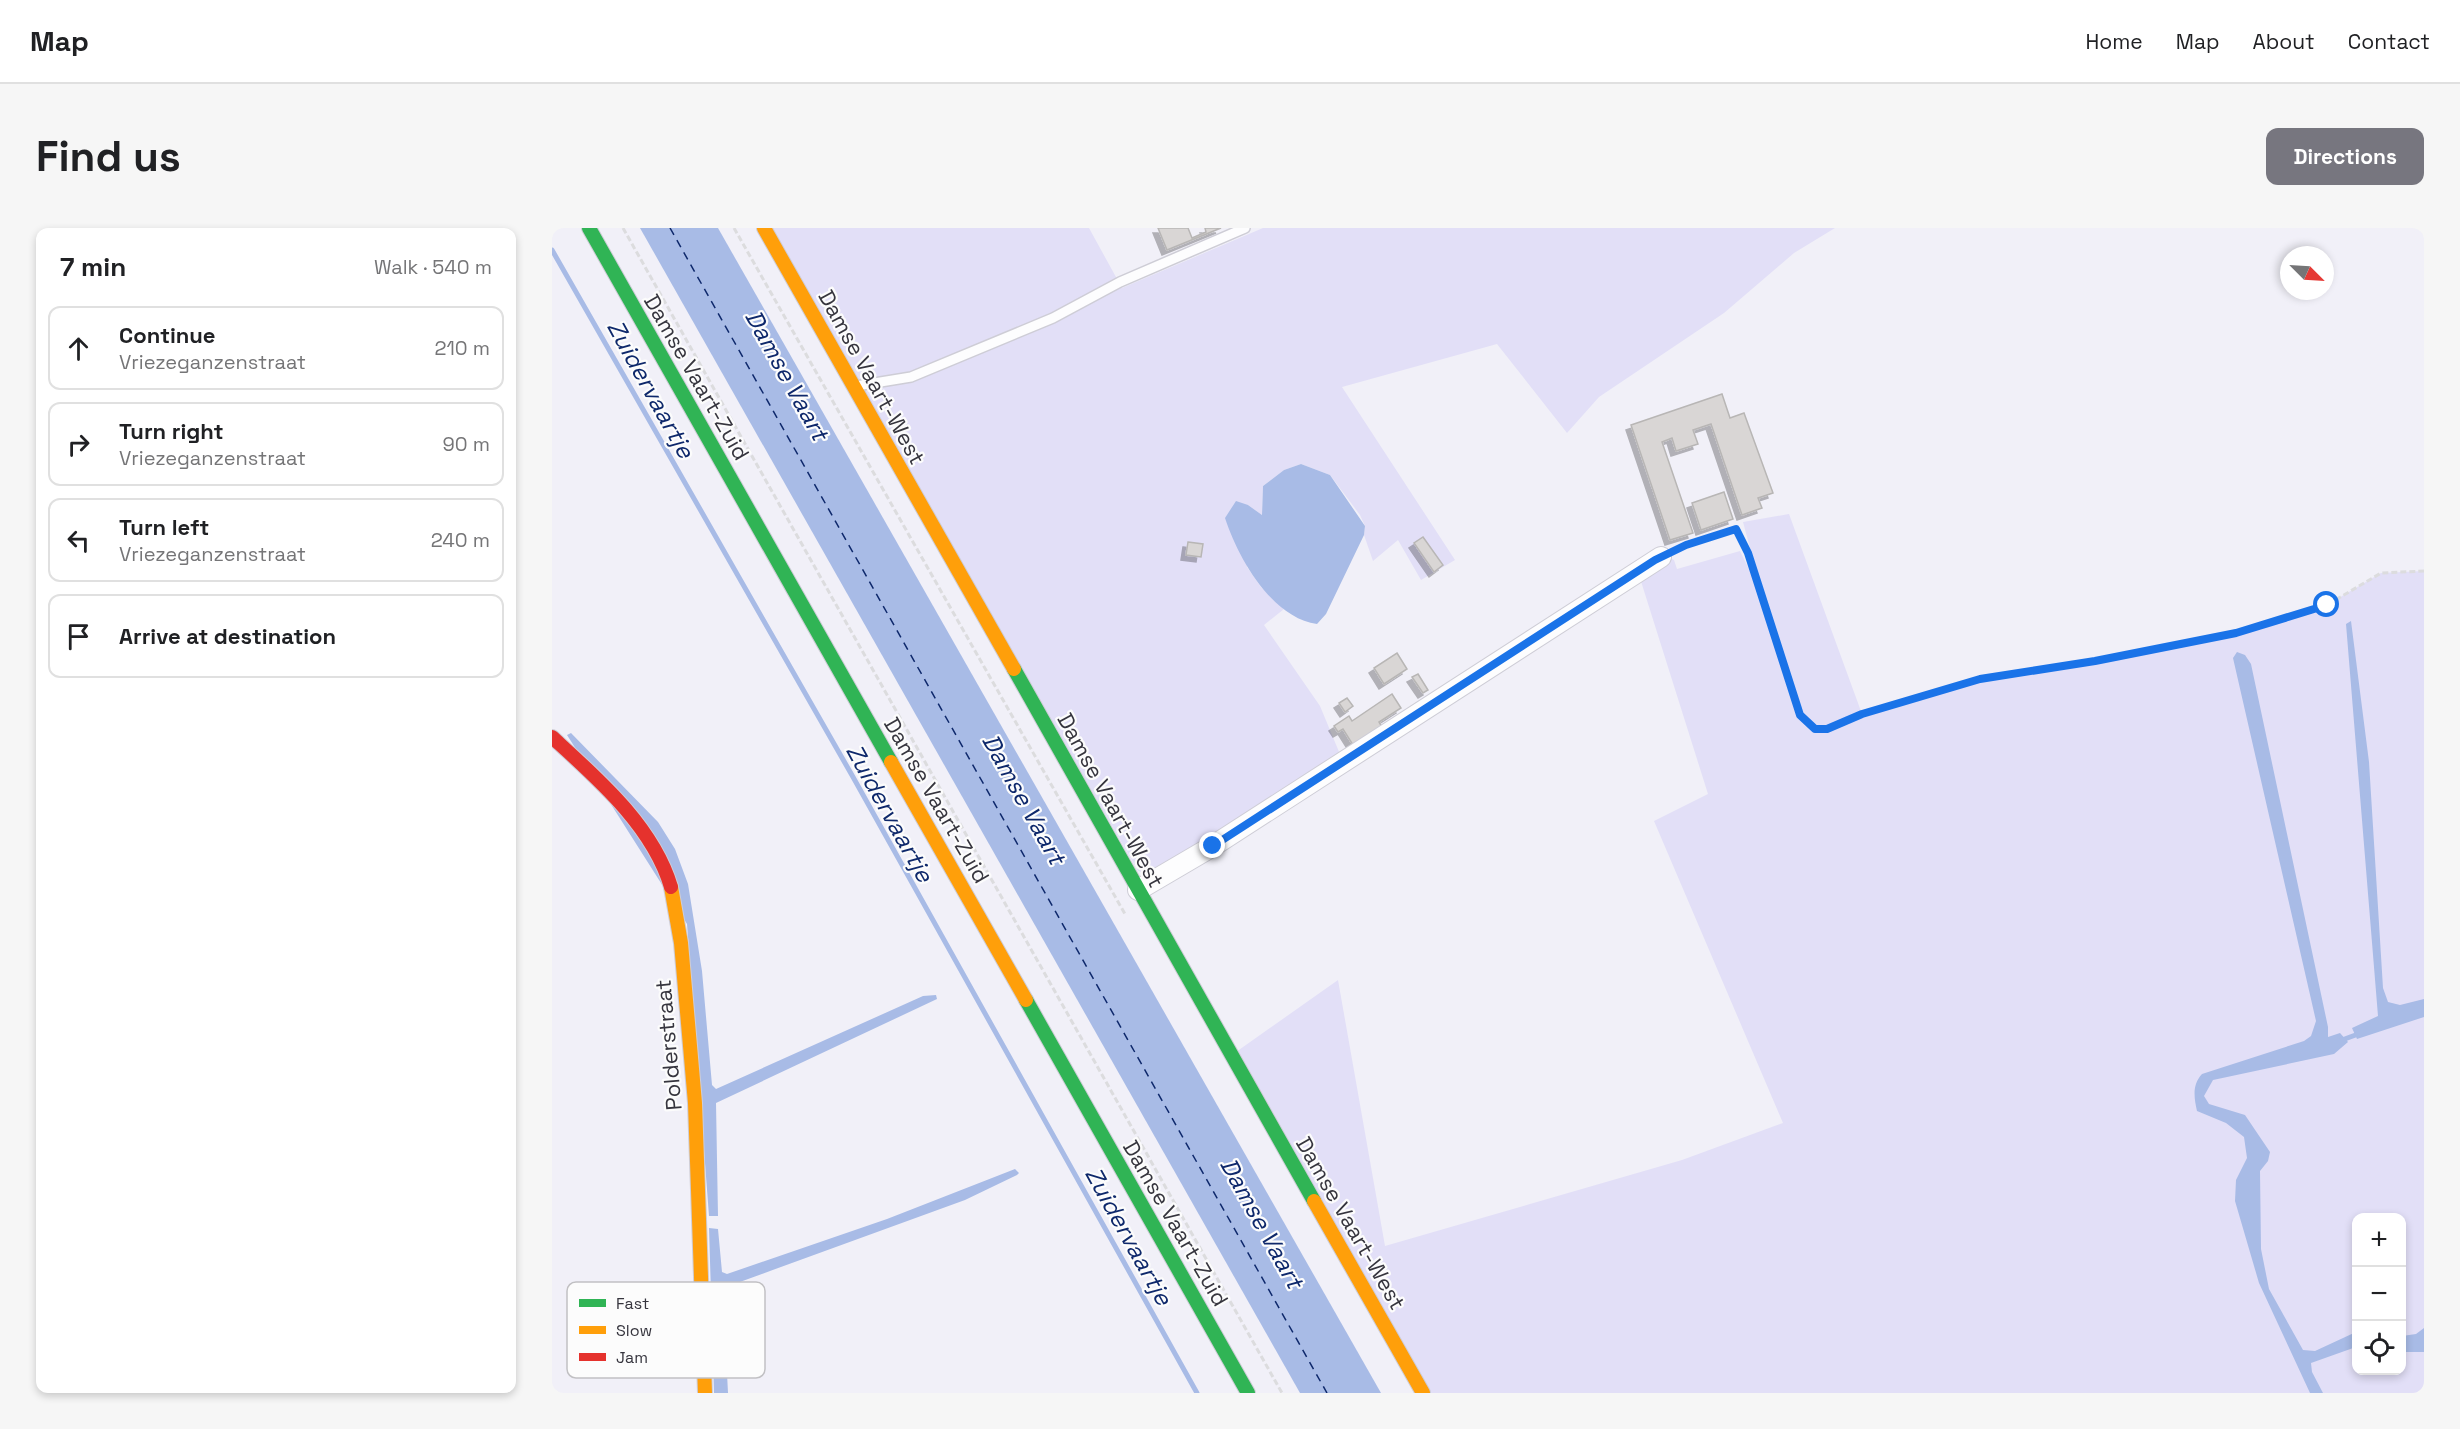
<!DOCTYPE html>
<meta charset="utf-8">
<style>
body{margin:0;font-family:"Space Grotesk",sans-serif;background:#f6f6f6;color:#202124}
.controls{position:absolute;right:18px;bottom:18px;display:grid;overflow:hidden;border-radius:12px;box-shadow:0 3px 9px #0003}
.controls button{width:54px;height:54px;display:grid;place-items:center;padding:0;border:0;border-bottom:2px solid #e0e0e0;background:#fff;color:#202124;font:30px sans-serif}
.compass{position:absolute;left:1728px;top:18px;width:54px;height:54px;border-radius:50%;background:#fff;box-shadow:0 3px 9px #0003;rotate:114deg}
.stop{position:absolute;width:18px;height:18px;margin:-14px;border:4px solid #1a73e8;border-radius:50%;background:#fff}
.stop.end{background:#1a73e8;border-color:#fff;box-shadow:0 2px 6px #0008}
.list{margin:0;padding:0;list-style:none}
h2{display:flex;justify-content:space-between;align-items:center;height:78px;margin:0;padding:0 24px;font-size:26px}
h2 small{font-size:20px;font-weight:400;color:#757577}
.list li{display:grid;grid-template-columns:39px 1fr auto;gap:18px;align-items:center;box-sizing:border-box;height:84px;margin:0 12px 12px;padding:0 12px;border:2px solid #e0e0e0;border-radius:12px}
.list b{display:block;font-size:22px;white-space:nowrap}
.list p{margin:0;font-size:20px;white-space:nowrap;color:#757577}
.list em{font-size:20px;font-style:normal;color:#757577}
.icon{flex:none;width:33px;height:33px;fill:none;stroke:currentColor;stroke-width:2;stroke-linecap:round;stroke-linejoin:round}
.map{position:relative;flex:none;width:1872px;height:1165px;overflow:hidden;border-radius:12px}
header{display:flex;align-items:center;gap:36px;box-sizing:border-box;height:84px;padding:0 30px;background:#fff;border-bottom:2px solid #e0e0e0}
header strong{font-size:28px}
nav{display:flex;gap:33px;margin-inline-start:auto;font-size:21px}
.intro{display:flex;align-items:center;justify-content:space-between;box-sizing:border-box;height:144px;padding:0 36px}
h1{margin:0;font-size:42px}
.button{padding:15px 27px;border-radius:12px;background:#77767f;color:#fff;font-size:21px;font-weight:700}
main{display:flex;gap:36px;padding:0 36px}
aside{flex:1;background:#fff;border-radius:12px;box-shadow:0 3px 9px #0003}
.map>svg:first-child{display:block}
.green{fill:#e2dff7;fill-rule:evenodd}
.water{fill:#a8bbe6}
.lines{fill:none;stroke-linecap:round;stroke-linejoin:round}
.stream{stroke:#a8bbe6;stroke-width:5}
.ferry{stroke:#0e286b;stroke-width:1.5;stroke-dasharray:8 6;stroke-linecap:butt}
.building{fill:#d9d6d5;stroke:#b8b6b5;stroke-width:1.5;filter:url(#shadow)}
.lane-casing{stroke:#cecdd6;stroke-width:12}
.street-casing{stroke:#cecdd6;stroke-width:22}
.fast-casing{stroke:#cecdd6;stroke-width:16}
.slow-casing{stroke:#cecdd6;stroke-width:16}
.jam-casing{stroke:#cecdd6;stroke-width:16}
.path{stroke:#dcdcde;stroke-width:3;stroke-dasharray:6 3;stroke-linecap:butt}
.lane{stroke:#fdfdfe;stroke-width:9}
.street{stroke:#fdfdfe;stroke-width:20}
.fast{stroke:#30b455;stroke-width:14}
.slow{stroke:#ff9f0a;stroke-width:14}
.jam{stroke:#e5322d;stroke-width:14}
.route{stroke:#1a73e8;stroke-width:8}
.labels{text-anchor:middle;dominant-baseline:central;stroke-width:4.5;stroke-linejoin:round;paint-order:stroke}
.street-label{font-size:22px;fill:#36353e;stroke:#fcfcfc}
.water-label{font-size:24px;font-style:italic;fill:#0e286b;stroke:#fcfcfc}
.key{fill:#fcfcfc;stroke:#c1c0c3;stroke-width:1.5}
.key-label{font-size:16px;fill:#36353e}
</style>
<header>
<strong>Map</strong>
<nav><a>Home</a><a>Map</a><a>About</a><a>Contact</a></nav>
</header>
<div class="intro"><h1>Find us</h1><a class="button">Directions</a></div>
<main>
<aside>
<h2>7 min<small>Walk · 540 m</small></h2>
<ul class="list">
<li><svg class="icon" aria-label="ahead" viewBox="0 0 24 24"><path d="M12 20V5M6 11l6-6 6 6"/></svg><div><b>Continue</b><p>Vriezeganzenstraat</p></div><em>210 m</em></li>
<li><svg class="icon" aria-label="right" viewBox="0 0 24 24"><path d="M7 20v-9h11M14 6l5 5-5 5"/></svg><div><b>Turn right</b><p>Vriezeganzenstraat</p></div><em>90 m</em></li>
<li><svg class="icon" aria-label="left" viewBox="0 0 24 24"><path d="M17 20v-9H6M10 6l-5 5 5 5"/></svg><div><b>Turn left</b><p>Vriezeganzenstraat</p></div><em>240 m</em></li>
<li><svg class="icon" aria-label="arrive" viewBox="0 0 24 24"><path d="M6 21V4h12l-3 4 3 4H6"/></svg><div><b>Arrive at destination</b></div></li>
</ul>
</aside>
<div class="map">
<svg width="1872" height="1165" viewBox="0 0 1872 1165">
<defs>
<filter id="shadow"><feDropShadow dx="-5" dy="5" stdDeviation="0" flood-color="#0004"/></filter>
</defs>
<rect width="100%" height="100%" fill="#f1f0f8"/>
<g class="green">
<path d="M216,0H537L570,60L711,0H1283L1242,25L1172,85L1047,169L1015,205L945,116L790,159L903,332L869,352L846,312L821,333L812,307L813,298L808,287L778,247L749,236L732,242L711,258L710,287L696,277L695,339L709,359L732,381L712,397L768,478L790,531L597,646L586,643Z"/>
<path d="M1237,286L1310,486L1428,451L1543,433L1684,405L1775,377L1829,345L1872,343V1165H875L684,824L786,752L833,1018L1130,932L1231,895L1102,593L1156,566L1087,347L1118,330L1122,332L1125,341L1188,323L1204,355L1238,468L1191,294ZM1804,990H1850V1142H1804Z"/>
</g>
<g class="water">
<path d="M88,0H166L829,1165H748Z"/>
<path d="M749,236L778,247L813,298L812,307L774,386L765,396C720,390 686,330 673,290L684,273L696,277L710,287L711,258L732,242Z"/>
<path d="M1799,393L1817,534L1831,760L1836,774L1848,777L1872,771V789L1805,811L1800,800L1826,788L1794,396Z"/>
<path d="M1685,424L1693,427L1699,436L1776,799V809L1788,805L1796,814L1782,826L1661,852L1652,868L1657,876L1693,887L1718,924L1716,933L1708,943L1709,1021L1717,1061L1751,1122L1763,1123L1804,1104V1119L1759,1135L1760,1144L1771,1165H1758L1707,1055L1683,973L1684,952L1695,930L1692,909L1674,895L1645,883C1642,869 1640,857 1650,846L1752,813L1759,808L1764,793L1681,430Z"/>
<path d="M19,505L106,594L123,621L136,656L150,743L160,857L164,861L371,768L384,767L385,771L164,875L166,988H157L135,696L15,507Z"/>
<path d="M463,941L467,945L465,947L413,972L174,1059L171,1065L176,1165H162L157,1000L166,1001L170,1044L175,1046L335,991Z"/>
<path d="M1872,1100V1124H1850V1108L1864,1106Z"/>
</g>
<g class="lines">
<g class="stream">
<path d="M0,22L301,549L645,1165"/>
<path d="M1790,812L1809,805"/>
</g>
<path class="ferry" d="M118,0L775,1165"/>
</g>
<g class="building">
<path d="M606,0H636L640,10L654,4L653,0H669L615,22Z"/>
<path d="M1170,166L1178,190L1192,185L1221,265L1206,270L1210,280L1190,287L1159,196L1141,202L1146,216L1124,223L1120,210L1110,214L1141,305L1118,312L1079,197Z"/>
<path d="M1172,264L1181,291L1149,302L1140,275Z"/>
<path d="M871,309L891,337L882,344L862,315Z"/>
<path d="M636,314L651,316L649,329L634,327Z"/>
<path d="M845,425L855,441L832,456L822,440Z"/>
<path d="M866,446L876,462L871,465L860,449Z"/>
<path d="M840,466L849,480L827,494L830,499L801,517L791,501L786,504L782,498L797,488L800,493Z"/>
<path d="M795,470L801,478L793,484L787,475Z"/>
</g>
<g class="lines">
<g class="lane-casing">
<path id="lane" d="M304,158L359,149L501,90L568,54L693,0"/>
</g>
<g class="street-casing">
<path id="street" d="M586,662L661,618L1109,329"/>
</g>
<g class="fast-casing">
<g id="fast">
<path d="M37,0L339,534"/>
<path d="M462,441L762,973"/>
<path d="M474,772L696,1165"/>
</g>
</g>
<g class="slow-casing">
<g id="slow">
<path d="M212,0L462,441"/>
<path d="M339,534L474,772"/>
<path d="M119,659L129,715L143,875L153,1165"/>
<path d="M762,973L871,1165"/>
</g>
</g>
<g class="jam-casing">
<path id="jam" d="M0,509C45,550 101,598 119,659"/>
</g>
<g class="path">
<path d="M71,0L730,1165"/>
<path d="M182,0L573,686"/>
<path d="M1124,321L1184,301L1196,325L1249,487L1263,501H1275L1310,486L1427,451L1543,433L1684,405L1775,377L1829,345L1872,343"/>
</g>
<use href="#lane" class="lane"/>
<use href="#street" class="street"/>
<use href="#fast" class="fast"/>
<use href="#slow" class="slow"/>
<use href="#jam" class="jam"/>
</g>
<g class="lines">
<path class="route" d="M661,618L1103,332L1134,317L1184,301L1196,325L1248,487L1263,501H1275L1310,486L1428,451L1543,433L1684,405L1775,377"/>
</g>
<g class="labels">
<g class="street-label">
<text transform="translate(145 149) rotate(60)">Damse Vaart-Zuid</text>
<text transform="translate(320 149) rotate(61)">Damse Vaart-West</text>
<text transform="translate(385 572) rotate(60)">Damse Vaart-Zuid</text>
<text transform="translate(559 572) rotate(61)">Damse Vaart-West</text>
<text transform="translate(116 817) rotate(-95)">Polderstraat</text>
<text transform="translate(624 995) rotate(60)">Damse Vaart-Zuid</text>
<text transform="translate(799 995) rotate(60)">Damse Vaart-West</text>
</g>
<g class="water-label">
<text transform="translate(235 147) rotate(61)">Damse Vaart</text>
<text transform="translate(99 161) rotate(61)">Zuidervaartje</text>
<text transform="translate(472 571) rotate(61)">Damse Vaart</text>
<text transform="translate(338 585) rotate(61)">Zuidervaartje</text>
<text transform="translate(710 995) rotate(61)">Damse Vaart</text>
<text transform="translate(577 1008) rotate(61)">Zuidervaartje</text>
</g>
</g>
<rect x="15" y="1054" width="198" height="96" rx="9" class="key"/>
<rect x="27" y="1071" width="27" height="8" fill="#30b455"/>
<rect x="27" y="1098" width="27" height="8" fill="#ff9f0a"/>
<rect x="27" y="1125" width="27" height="8" fill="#e5322d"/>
<g class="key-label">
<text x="64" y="1081">Fast</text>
<text x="64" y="1108">Slow</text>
<text x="64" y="1135">Jam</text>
</g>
</svg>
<div class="controls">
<button>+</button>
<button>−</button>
<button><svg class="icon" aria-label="locate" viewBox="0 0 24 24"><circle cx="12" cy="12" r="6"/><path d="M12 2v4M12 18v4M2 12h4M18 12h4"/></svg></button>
</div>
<svg class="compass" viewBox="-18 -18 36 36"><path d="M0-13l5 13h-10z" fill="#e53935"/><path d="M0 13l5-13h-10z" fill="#757577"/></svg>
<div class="stop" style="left:1775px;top:377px"></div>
<div class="stop end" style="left:661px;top:618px"></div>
</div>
</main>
